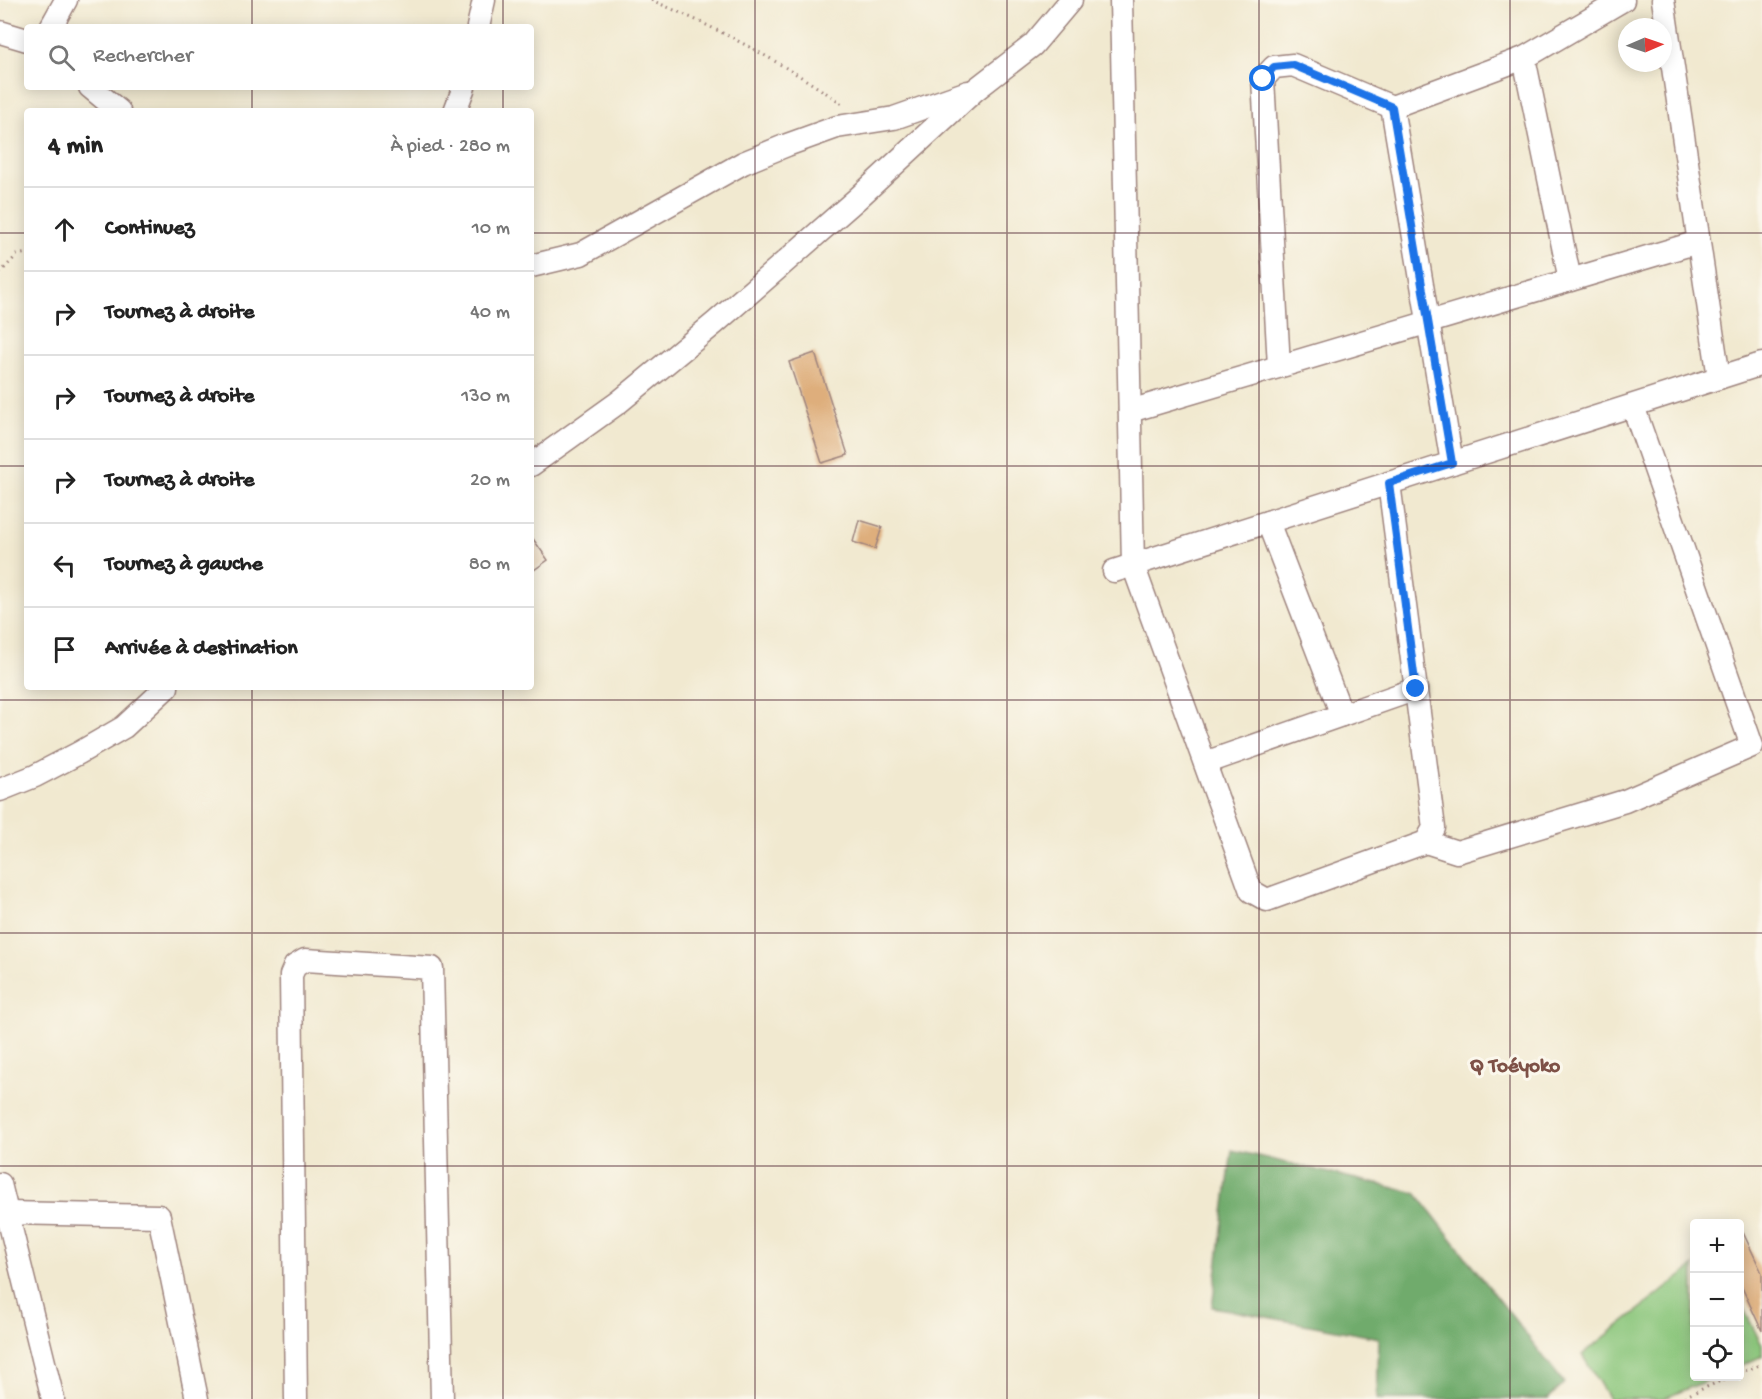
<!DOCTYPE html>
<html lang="fr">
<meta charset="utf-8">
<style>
body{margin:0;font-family:"Gochi Hand",sans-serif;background:#f6f6f6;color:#222}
.controls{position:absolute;right:18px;bottom:18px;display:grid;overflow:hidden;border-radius:6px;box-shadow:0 3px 15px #0003}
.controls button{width:54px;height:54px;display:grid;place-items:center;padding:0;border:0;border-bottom:2px solid #e0e0e0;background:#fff;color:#222;font:30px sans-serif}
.compass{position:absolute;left:1618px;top:18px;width:54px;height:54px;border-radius:50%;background:#fff;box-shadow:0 3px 15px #0003;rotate:88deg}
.stop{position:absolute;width:18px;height:18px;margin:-14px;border:4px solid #1a73e8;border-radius:50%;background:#fff}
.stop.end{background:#1a73e8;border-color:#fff;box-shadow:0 2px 6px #0008}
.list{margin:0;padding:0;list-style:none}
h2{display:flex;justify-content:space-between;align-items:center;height:78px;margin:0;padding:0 24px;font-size:26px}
h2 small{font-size:20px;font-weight:400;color:#767676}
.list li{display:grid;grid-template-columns:39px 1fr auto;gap:18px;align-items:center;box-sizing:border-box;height:84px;padding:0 24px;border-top:2px solid #e0e0e0}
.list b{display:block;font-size:22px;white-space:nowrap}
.list em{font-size:20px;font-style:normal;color:#767676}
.icon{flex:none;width:33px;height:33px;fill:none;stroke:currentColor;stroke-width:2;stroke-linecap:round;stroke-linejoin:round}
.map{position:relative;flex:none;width:1762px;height:1399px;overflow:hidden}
.search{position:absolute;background:#fff;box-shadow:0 3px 15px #0003;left:24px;top:24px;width:510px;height:66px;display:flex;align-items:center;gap:15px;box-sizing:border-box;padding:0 21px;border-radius:6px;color:#767676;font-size:22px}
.panel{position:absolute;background:#fff;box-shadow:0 3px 15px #0003;left:24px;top:108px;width:510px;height:582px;border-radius:6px}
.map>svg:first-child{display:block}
.green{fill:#8bc67c;stroke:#6a7254;stroke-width:1.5}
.forest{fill:#70ab6c;stroke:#5d654c;stroke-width:1.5}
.building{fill:#deae7b}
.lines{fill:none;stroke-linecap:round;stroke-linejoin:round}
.minor-casing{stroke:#9e847e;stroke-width:25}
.path{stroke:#9e847e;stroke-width:3;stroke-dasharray:1.5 4.5;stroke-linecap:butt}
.minor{stroke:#fff;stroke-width:22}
.route{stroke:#1a73e8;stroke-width:8}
.grid{fill:none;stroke:#4a1f2b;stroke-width:1.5;stroke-opacity:0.55}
.labels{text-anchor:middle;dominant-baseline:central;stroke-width:6;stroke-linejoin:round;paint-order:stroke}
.quarter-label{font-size:21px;font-weight:bold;fill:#7e5147;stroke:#fbf7ec}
</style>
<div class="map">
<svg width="1762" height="1399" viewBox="0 0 1762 1399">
<rect width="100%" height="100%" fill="#fbf7ec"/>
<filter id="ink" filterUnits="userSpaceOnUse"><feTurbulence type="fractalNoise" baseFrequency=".0167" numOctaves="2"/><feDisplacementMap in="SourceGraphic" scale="12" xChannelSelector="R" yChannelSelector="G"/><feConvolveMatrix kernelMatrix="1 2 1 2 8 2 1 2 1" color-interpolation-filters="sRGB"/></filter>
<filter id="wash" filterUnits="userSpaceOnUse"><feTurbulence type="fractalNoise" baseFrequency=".008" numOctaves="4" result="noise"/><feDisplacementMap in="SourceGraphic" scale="24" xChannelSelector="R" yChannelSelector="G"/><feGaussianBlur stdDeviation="1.35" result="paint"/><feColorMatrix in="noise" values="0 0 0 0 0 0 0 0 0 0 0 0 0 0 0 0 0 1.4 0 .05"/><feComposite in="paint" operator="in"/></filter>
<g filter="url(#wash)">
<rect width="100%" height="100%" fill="#f1e9d0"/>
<g class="green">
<path d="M1694,1266V1376L1715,1377L1663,1399H1609L1582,1355Z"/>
<path d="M1740,1302L1762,1345V1356L1740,1366Z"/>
</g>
<path class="forest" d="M1232,1150L1416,1193L1564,1383L1548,1399H1377L1379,1338L1212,1307Z"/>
<g id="blocks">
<g class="building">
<path d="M815,353L848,455L822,463L789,362Z"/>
<path d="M859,520L882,527L875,549L853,542Z"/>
<path d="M531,536L548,560L531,572Z"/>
<path d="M1740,1226L1762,1273V1331L1740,1283Z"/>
</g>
</g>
</g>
<g filter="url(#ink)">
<use href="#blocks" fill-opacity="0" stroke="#9e847e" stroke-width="1.5"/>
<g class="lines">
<g class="minor-casing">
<g id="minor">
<path d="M1121,0L1133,565L1251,891L1267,900L1426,842L1434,828L1389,483"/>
<path d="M1663,0L1719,378"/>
<path d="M51,27L66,0"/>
<path d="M478,27L484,0"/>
<path d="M0,32L27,40"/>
<path d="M1524,58L1570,280"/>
<path d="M90,87L119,111"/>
<path d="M1392,107L1452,463"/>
<path d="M455,111L464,87"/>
<path d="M531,266L581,254L743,163L787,145L837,127L894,118L968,92"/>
<path d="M1279,366L1263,79L1274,67L1293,65L1392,107L1524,58L1623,0"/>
<path d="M1130,411L1698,242"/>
<path d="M531,465L619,402L715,323L858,198L975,90L1033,45L1071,0"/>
<path d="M1268,522L1342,715"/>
<path d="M1114,571L1762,364"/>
<path d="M1205,763L1416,689"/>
<path d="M0,790L35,776L79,753L124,727L167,687"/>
<path d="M1426,842L1457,852L1625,801L1752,746L1633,406"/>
<path d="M0,1184L53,1399"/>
<path d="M0,1214L7,1213L159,1216L197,1399"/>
<path d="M296,1399L291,975L295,966L305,960L432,968L442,1399"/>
</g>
</g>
<g class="path">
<path d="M651,0C718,28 785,64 844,105"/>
<path d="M0,273L17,255L27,253"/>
<path d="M1740,1373L1762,1364"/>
<path d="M1679,1399L1732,1376"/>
</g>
<use href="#minor" class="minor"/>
</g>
</g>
<g class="lines" filter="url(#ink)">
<path class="route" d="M1263,79L1274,67L1293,65L1392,107L1452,463L1389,483L1416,689"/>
</g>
<path class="grid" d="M252,0V27M503,0V27M755,0V1399M1007,0V1399M1259,0V1399M1510,0V1399M252,87V111M503,87V111M0,233H27M531,233H1762M0,466H27M531,466H1762M252,687V1399M503,687V1399M0,700H1762M0,933H1762M0,1166H1762"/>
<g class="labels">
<g class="quarter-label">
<text x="1515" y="1067">Q Toéyoko</text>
</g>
</g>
</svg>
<div class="controls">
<button>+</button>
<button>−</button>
<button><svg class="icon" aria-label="locate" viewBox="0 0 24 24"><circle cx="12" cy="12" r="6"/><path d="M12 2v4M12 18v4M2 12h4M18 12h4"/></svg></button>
</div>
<svg class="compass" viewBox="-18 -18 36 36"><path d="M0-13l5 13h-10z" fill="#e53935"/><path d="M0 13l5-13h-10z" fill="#767676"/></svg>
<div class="stop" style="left:1263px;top:79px"></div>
<div class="stop end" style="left:1416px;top:689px"></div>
<div class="search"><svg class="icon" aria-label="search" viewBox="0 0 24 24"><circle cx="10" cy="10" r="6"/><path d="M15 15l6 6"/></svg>Rechercher</div>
<section class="panel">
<h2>4 min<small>À pied · 280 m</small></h2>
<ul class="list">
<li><svg class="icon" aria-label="ahead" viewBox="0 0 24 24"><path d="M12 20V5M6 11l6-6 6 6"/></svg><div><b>Continuez</b></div><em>10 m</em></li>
<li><svg class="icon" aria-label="right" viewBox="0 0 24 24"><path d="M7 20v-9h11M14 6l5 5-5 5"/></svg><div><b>Tournez à droite</b></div><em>40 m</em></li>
<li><svg class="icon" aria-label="right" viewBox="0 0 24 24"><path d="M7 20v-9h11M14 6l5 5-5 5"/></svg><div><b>Tournez à droite</b></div><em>130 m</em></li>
<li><svg class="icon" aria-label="right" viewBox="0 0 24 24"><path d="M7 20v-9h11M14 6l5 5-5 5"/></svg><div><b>Tournez à droite</b></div><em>20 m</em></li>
<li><svg class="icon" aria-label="left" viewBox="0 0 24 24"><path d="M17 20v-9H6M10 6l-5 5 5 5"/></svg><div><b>Tournez à gauche</b></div><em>80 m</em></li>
<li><svg class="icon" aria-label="arrive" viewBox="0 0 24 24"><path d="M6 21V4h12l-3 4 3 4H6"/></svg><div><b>Arrivée à destination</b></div></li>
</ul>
</section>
</div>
